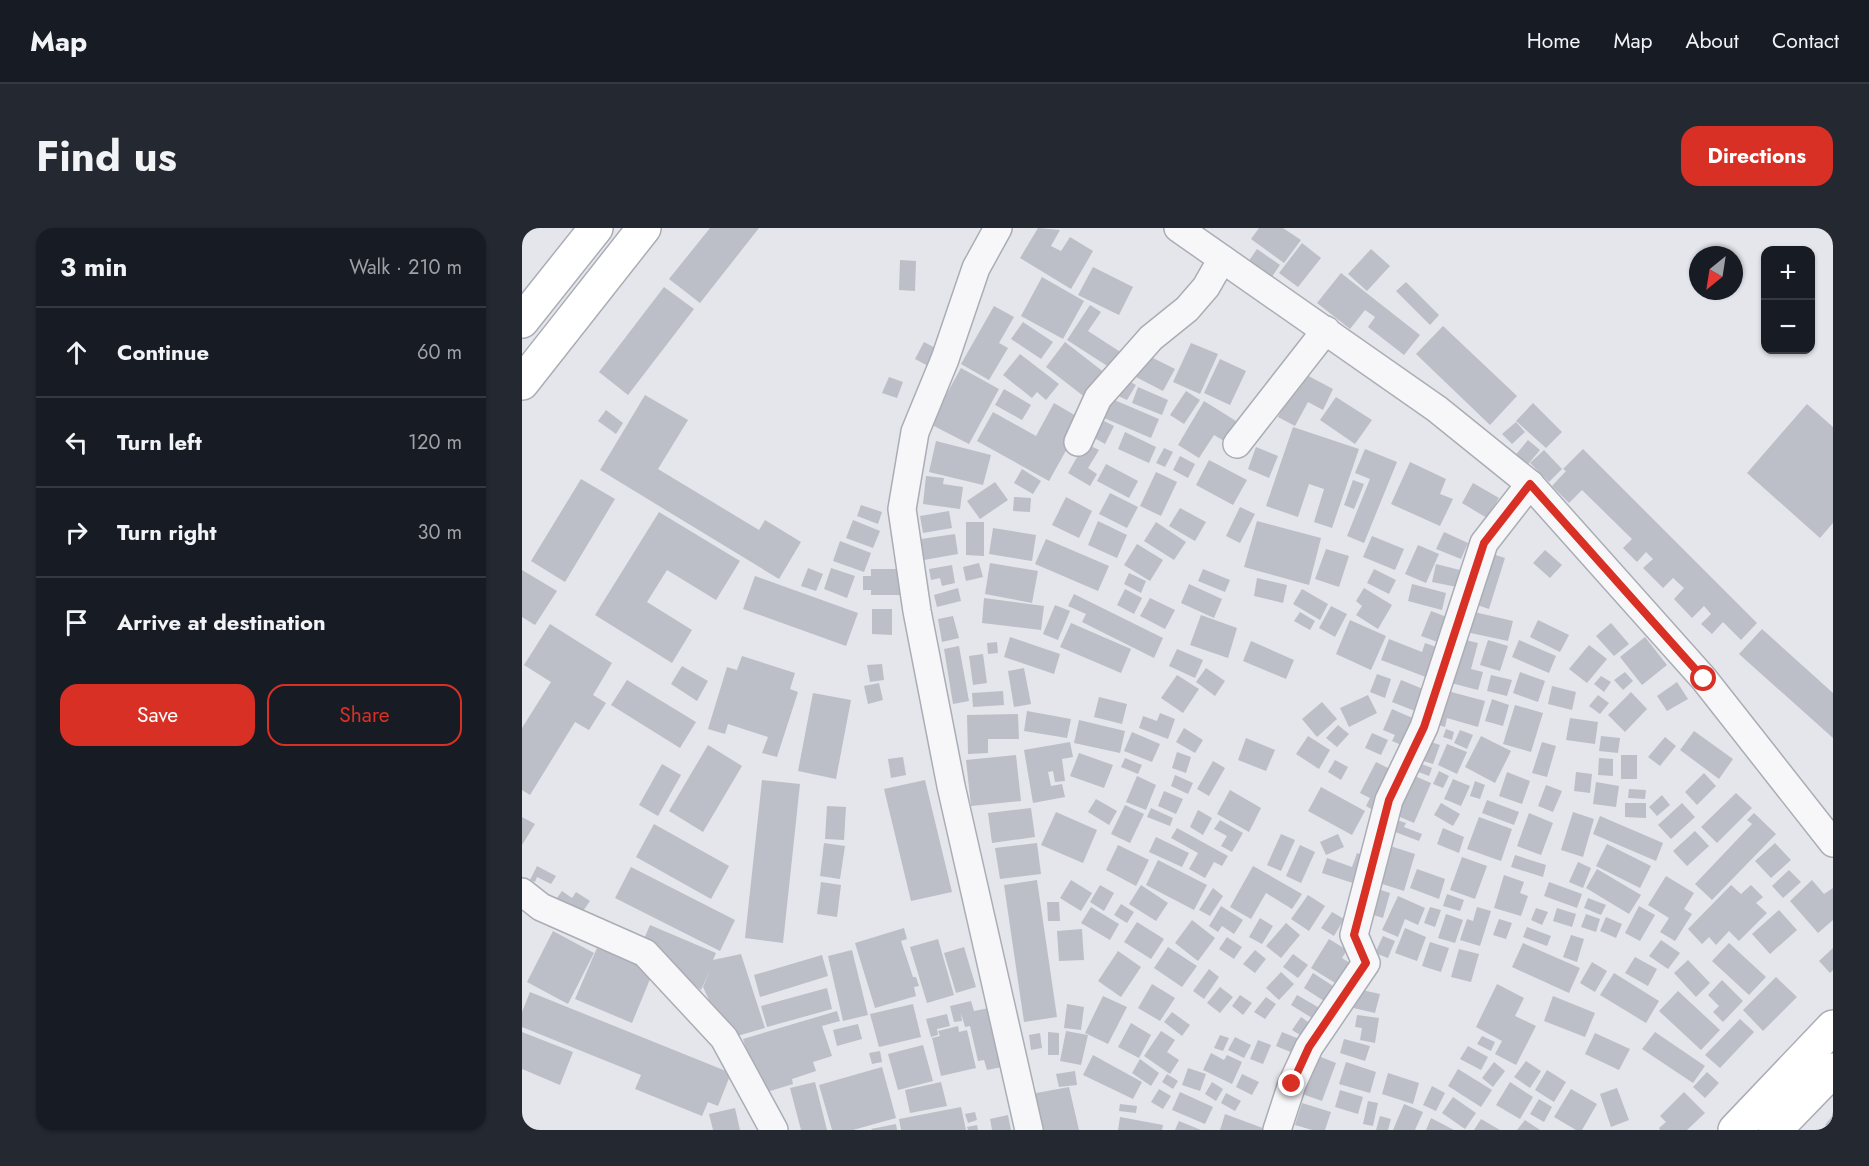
<!DOCTYPE html>
<meta charset="utf-8">
<style>
body{margin:0;font-family:Jost,sans-serif;background:#242831;color:#f1f3f6}
.controls{position:absolute;right:18px;top:18px;display:grid;overflow:hidden;border-radius:12px;box-shadow:0 2px 4px #0004}
.controls button{width:54px;height:54px;display:grid;place-items:center;padding:0;border:0;border-bottom:2px solid #363941;background:#171b24;color:#f1f3f6;font:30px sans-serif}
.compass{position:absolute;left:1167px;top:18px;width:54px;height:54px;border-radius:50%;background:#171b24;box-shadow:0 2px 4px #0004;rotate:210deg}
.stop{position:absolute;width:18px;height:18px;margin:-14px;border:4px solid #d93025;border-radius:50%;background:#fff}
.stop.end{background:#d93025;border-color:#fff;box-shadow:0 2px 6px #0008}
.list{margin:0;padding:0;list-style:none}
h2{display:flex;justify-content:space-between;align-items:center;height:78px;margin:0;padding:0 24px;font-size:26px}
h2 small{font-size:20px;font-weight:400;color:#9ea1a6}
.list li{display:grid;grid-template-columns:39px 1fr auto;gap:18px;align-items:center;box-sizing:border-box;height:90px;padding:0 24px;border-top:2px solid #363941}
.list b{display:block;font-size:22px;white-space:nowrap}
.list em{font-size:20px;font-style:normal;color:#9ea1a6}
.actions{display:flex;gap:12px;padding:18px 24px}
.actions a{flex:1;padding:14px 0;border:2px solid #d93025;border-radius:18px;text-align:center;font-size:21px;color:#d93025}
.actions .main{background:#d93025;color:#fff}
.icon{flex:none;width:33px;height:33px;fill:none;stroke:currentColor;stroke-width:2;stroke-linecap:round;stroke-linejoin:round}
.map{position:relative;flex:none;width:1311px;height:902px;overflow:hidden;border-radius:18px}
header{display:flex;align-items:center;gap:36px;box-sizing:border-box;height:84px;padding:0 30px;background:#171b24;border-bottom:2px solid #363941}
header strong{font-size:28px}
nav{display:flex;gap:33px;margin-inline-start:auto;font-size:21px}
.intro{display:flex;align-items:center;justify-content:space-between;box-sizing:border-box;height:144px;padding:0 36px}
h1{margin:0;font-size:42px}
.button{padding:15px 27px;border-radius:18px;background:#d93025;color:#fff;font-size:21px;font-weight:700}
main{display:flex;gap:36px;padding:0 36px}
aside{flex:1;background:#171b24;border-radius:18px;box-shadow:0 2px 4px #0004}
.map>svg:first-child{display:block}
.building{fill:#bcbfc7}
.lines{fill:none;stroke-linecap:round;stroke-linejoin:round}
.street-casing{stroke:#aaadb5;stroke-width:30}
.secondary-casing{stroke:#aaadb5;stroke-width:36}
.street{stroke:#f7f7f9;stroke-width:27}
.secondary{stroke:#fff;stroke-width:33}
.route{stroke:#d93025;stroke-width:8}
</style>
<header>
<strong>Map</strong>
<nav><a>Home</a><a>Map</a><a>About</a><a>Contact</a></nav>
</header>
<div class="intro"><h1>Find us</h1><a class="button">Directions</a></div>
<main>
<aside>
<h2>3 min<small>Walk · 210 m</small></h2>
<ul class="list">
<li><svg class="icon" aria-label="ahead" viewBox="0 0 24 24"><path d="M12 20V5M6 11l6-6 6 6"/></svg><div><b>Continue</b></div><em>60 m</em></li>
<li><svg class="icon" aria-label="left" viewBox="0 0 24 24"><path d="M17 20v-9H6M10 6l-5 5 5 5"/></svg><div><b>Turn left</b></div><em>120 m</em></li>
<li><svg class="icon" aria-label="right" viewBox="0 0 24 24"><path d="M7 20v-9h11M14 6l5 5-5 5"/></svg><div><b>Turn right</b></div><em>30 m</em></li>
<li><svg class="icon" aria-label="arrive" viewBox="0 0 24 24"><path d="M6 21V4h12l-3 4 3 4H6"/></svg><div><b>Arrive at destination</b></div></li>
</ul>
<div class="actions"><a class="main">Save</a><a>Share</a></div>
</aside>
<div class="map">
<svg width="1311" height="902" viewBox="0 0 1311 902">
<rect width="100%" height="100%" fill="#e4e6eb"/>
<g class="building">
<path d="M188,0H237L178,75L147,51Z"/>
<path d="M516,0L538,2L529,18L539,23L548,9L571,23L549,61L498,30Z"/>
<path d="M737,0H761L779,12L762,35L729,11Z"/>
<path d="M780,15L799,30L776,59L757,45Z"/>
<path d="M735,21L758,37L747,53L724,37Z"/>
<path d="M849,21L868,38L845,63L826,46Z"/>
<path d="M378,32L394,33L393,63L377,62Z"/>
<path d="M571,39L611,59L597,87L556,67Z"/>
<path d="M819,45L898,107L882,127L846,99L853,89L843,82L828,101L795,75Z"/>
<path d="M520,49L562,73L541,111L499,88Z"/>
<path d="M884,54L917,87L908,97L874,63Z"/>
<path d="M142,59L172,81L106,167L77,144Z"/>
<path d="M568,77L579,84L566,103L600,125L590,141L545,112Z"/>
<path d="M472,78L492,89L477,115L486,120L467,152L439,136Z"/>
<path d="M501,94L531,114L519,131L489,111Z"/>
<path d="M921,98L995,168L968,197L894,126Z"/>
<path d="M402,114L417,122L408,139L393,131Z"/>
<path d="M543,114L583,145L564,170L524,139Z"/>
<path d="M669,115L696,126L678,166L651,154Z"/>
<path d="M498,126L537,156L524,172L515,164L510,170L481,147Z"/>
<path d="M623,126L653,141L641,163L612,148Z"/>
<path d="M698,131L724,143L708,177L682,165Z"/>
<path d="M439,140L477,161L447,216L408,196Z"/>
<path d="M779,144L811,161L801,182L786,174L773,198L756,189Z"/>
<path d="M367,149L381,154L375,170L360,165Z"/>
<path d="M601,150L614,157L605,172L592,166Z"/>
<path d="M616,159L646,172L640,187L610,175Z"/>
<path d="M482,161L509,177L500,192L473,177Z"/>
<path d="M664,163L678,172L662,196L648,187Z"/>
<path d="M123,167L166,192L136,241L237,302L243,292L279,314L257,351L78,242Z"/>
<path d="M583,168L637,191L629,210L575,187Z"/>
<path d="M814,169L850,192L833,216L798,192Z"/>
<path d="M682,173L714,193L702,213L692,207L677,230L656,217Z"/>
<path d="M532,175L561,192L527,253L455,213L471,184L514,208Z"/>
<path d="M1011,175L1040,204L1024,220L994,193Z"/>
<path d="M1285,176L1311,199V295L1298,310L1225,245Z"/>
<path d="M84,182L101,195L94,206L76,193Z"/>
<path d="M576,190L592,198L583,216L567,207Z"/>
<path d="M994,194L1003,204L990,216L980,206Z"/>
<path d="M771,199L837,221L810,300L792,294L802,261L787,256L776,289L744,278Z"/>
<path d="M603,204L634,219L627,235L596,221Z"/>
<path d="M1006,212L1018,222L1003,240L991,230Z"/>
<path d="M414,213L469,227L461,257L407,244Z"/>
<path d="M563,215L577,222L566,240L575,246L568,258L546,245Z"/>
<path d="M734,219L756,228L747,250L726,241Z"/>
<path d="M642,220L651,224L643,239L634,235Z"/>
<path d="M843,221L875,234L842,315L825,308L848,251L833,245Z"/>
<path d="M1061,221L1235,395L1219,412L1201,394L1190,406L1179,396L1189,386L1182,378L1170,390L1152,371L1162,360L1151,350L1141,360L1121,340L1131,331L1124,324L1115,334L1101,320L1110,311L1060,262L1047,275L1030,258L1044,243L1041,241Z"/>
<path d="M1022,222L1040,241L1027,254L1008,235Z"/>
<path d="M658,228L673,236L666,250L651,242Z"/>
<path d="M687,232L725,252L711,277L674,257Z"/>
<path d="M888,234L924,251L918,266L931,271L918,298L869,276Z"/>
<path d="M584,236L616,253L607,270L575,253Z"/>
<path d="M500,241L519,253L511,266L492,255Z"/>
<path d="M634,244L655,254L639,288L618,278Z"/>
<path d="M404,248L422,250L421,256L441,259L438,281L401,276Z"/>
<path d="M59,251L93,271L43,354L9,333Z"/>
<path d="M831,252L842,256L832,281L822,277Z"/>
<path d="M473,254L486,272L458,291L445,273Z"/>
<path d="M951,255L977,270L965,290L940,275Z"/>
<path d="M588,265L616,279L605,300L577,286Z"/>
<path d="M492,269L509,270L508,284L491,283Z"/>
<path d="M544,269L570,283L557,310L530,297Z"/>
<path d="M339,277L360,284L356,296L335,288Z"/>
<path d="M718,279L733,286L718,315L704,308Z"/>
<path d="M658,280L684,294L673,313L647,298Z"/>
<path d="M427,283L430,300L401,305L398,288Z"/>
<path d="M137,284L218,333L194,372L145,342L125,374L170,402L150,435L73,387Z"/>
<path d="M331,292L358,303L351,320L324,310Z"/>
<path d="M576,293L605,307L595,330L566,317Z"/>
<path d="M735,293L799,310L787,357L722,339Z"/>
<path d="M444,294H462V328L444,327Z"/>
<path d="M634,294L664,314L652,332L622,313Z"/>
<path d="M471,300L514,307L510,333L467,326Z"/>
<path d="M922,304L946,315L939,331L914,321Z"/>
<path d="M433,306L436,326L402,332L399,311Z"/>
<path d="M850,308L882,321L873,342L841,329Z"/>
<path d="M524,311L587,338L576,363L513,336Z"/>
<path d="M318,313L349,325L342,344L311,333Z"/>
<path d="M615,316L641,332L628,353L602,337Z"/>
<path d="M896,317L917,326L904,355L883,346Z"/>
<path d="M804,321L827,328L817,359L793,351Z"/>
<path d="M1023,322L1040,337L1028,350L1011,335Z"/>
<path d="M965,324L983,330L967,381L949,375Z"/>
<path d="M457,335L461,349L444,353L441,339Z"/>
<path d="M468,335L516,343L510,375L463,366Z"/>
<path d="M914,336L938,342L935,359L910,354Z"/>
<path d="M430,337L433,355L420,358L418,350L409,352L407,341Z"/>
<path d="M286,340L301,346L294,363L279,358Z"/>
<path d="M309,340L333,348L325,370L302,361Z"/>
<path d="M349,341H380V367H349V362H341V348H349Z"/>
<path d="M681,341L708,352L703,364L676,353Z"/>
<path d="M852,341L874,352L867,366L845,355Z"/>
<path d="M0,342L35,363L13,397L0,389Z"/>
<path d="M607,345L624,353L619,365L602,356Z"/>
<path d="M233,348L336,385L324,418L221,381Z"/>
<path d="M735,350L765,357L761,375L732,368Z"/>
<path d="M667,356L700,371L692,390L659,375Z"/>
<path d="M890,356L924,365L920,382L886,373Z"/>
<path d="M436,360L439,373L415,379L412,367Z"/>
<path d="M842,360L870,377L856,401L834,387L840,378L834,373Z"/>
<path d="M603,361L620,370L612,386L595,377Z"/>
<path d="M780,361L806,376L798,392L771,376Z"/>
<path d="M552,366L641,410L632,430L560,394L564,386L546,378Z"/>
<path d="M462,370L522,378L519,402L460,395Z"/>
<path d="M628,370L653,382L643,401L618,388Z"/>
<path d="M533,377L548,383L536,412L521,406Z"/>
<path d="M809,378L825,386L813,409L797,400Z"/>
<path d="M350,381H370V407L350,406Z"/>
<path d="M909,383L930,391L921,416L899,408Z"/>
<path d="M948,383L991,393L986,413L944,404Z"/>
<path d="M778,384L793,393L788,402L772,393Z"/>
<path d="M679,387L715,400L706,430L668,417Z"/>
<path d="M431,388L437,410L420,414L416,391Z"/>
<path d="M828,392L864,408L849,442L814,426Z"/>
<path d="M1016,392L1047,407L1038,424L1008,409Z"/>
<path d="M549,395L609,421L599,445L538,419Z"/>
<path d="M1089,395L1107,416L1092,428L1074,408Z"/>
<path d="M28,396L90,435L71,467L84,475L67,502L53,494L8,567L0,562V500L29,454L2,437Z"/>
<path d="M1240,401L1311,465V510L1217,426Z"/>
<path d="M488,409L538,426L532,446L482,429Z"/>
<path d="M1123,409L1145,437L1120,457L1098,429Z"/>
<path d="M936,410L956,415L949,441L961,444L956,462L925,454Z"/>
<path d="M867,411L900,424L903,415L920,421L909,451L859,432Z"/>
<path d="M966,412L986,418L978,443L958,437Z"/>
<path d="M997,412L1034,428L1027,445L990,429Z"/>
<path d="M729,413L772,432L764,451L721,433Z"/>
<path d="M475,414L476,425L466,426L465,415Z"/>
<path d="M1067,417L1085,431L1065,455L1047,441Z"/>
<path d="M437,418L447,473L431,476L422,421Z"/>
<path d="M655,421L681,432L673,450L647,438Z"/>
<path d="M461,426L465,455L451,457L447,428Z"/>
<path d="M220,428L273,445L268,461L276,464L255,529L240,525L246,509L206,496L203,506L186,501L205,439L215,442Z"/>
<path d="M360,436L362,452L348,454L345,437Z"/>
<path d="M160,438L186,453L175,473L149,456Z"/>
<path d="M502,440L509,476L492,479L486,443Z"/>
<path d="M684,440L703,453L693,468L674,454Z"/>
<path d="M998,444L1023,453L1016,474L991,465Z"/>
<path d="M1103,444L1111,453L1101,462L1092,452Z"/>
<path d="M855,446L869,451L863,470L848,464Z"/>
<path d="M655,447L677,461L661,485L639,470Z"/>
<path d="M969,447L990,452L985,468L965,463Z"/>
<path d="M1079,448L1089,454L1082,464L1072,456Z"/>
<path d="M105,452L174,494L158,520L89,477Z"/>
<path d="M879,452L906,463L898,485L870,474Z"/>
<path d="M1155,454L1166,471L1145,483L1135,468Z"/>
<path d="M357,455L361,472L346,476L342,458Z"/>
<path d="M1030,458L1054,464L1050,482L1026,476Z"/>
<path d="M918,461L963,473L956,499L925,490L923,499L909,495Z"/>
<path d="M481,463L482,477L451,479L450,465Z"/>
<path d="M1109,464L1125,481L1103,504L1086,487Z"/>
<path d="M291,465L329,472L314,551L276,543Z"/>
<path d="M846,467L855,485L827,499L818,480Z"/>
<path d="M1076,467L1087,475L1078,486L1067,478Z"/>
<path d="M577,469L605,476L600,496L572,489Z"/>
<path d="M970,471L987,477L981,498L963,493Z"/>
<path d="M800,474L815,491L795,509L780,491Z"/>
<path d="M993,477L1021,485L1009,524L981,516Z"/>
<path d="M870,481L895,492L884,519L870,513L873,507L861,502Z"/>
<path d="M505,483L549,491L545,510L502,503Z"/>
<path d="M638,485L653,491L646,511L617,500L621,488L635,493Z"/>
<path d="M496,486L497,511H466V525L446,526L445,487Z"/>
<path d="M1048,490L1076,494L1073,516L1044,512Z"/>
<path d="M557,492L603,503L598,525L552,515Z"/>
<path d="M816,497L827,506L815,519L804,510Z"/>
<path d="M662,500L681,512L673,525L654,514Z"/>
<path d="M924,501L932,504L930,512L921,509Z"/>
<path d="M938,502L951,507L945,521L932,515Z"/>
<path d="M1172,503L1211,531L1197,551L1158,522Z"/>
<path d="M610,504L638,516L630,534L602,523Z"/>
<path d="M850,505L866,512L859,527L843,520Z"/>
<path d="M786,508L808,522L797,541L774,526Z"/>
<path d="M959,508L989,523L973,555L943,539Z"/>
<path d="M1079,508L1098,510L1096,525L1077,523Z"/>
<path d="M1143,509L1154,518L1138,538L1126,529Z"/>
<path d="M724,510L753,522L744,543L716,532Z"/>
<path d="M903,512L918,517L911,536L895,531Z"/>
<path d="M548,514L551,529L540,531L543,553L533,554L531,543L526,544L529,558L540,556L543,569L511,575L502,522Z"/>
<path d="M1020,514L1034,518L1025,549L1010,545Z"/>
<path d="M925,516L945,524L935,546L916,537Z"/>
<path d="M186,517L220,538L181,604L147,583Z"/>
<path d="M655,524L669,529L664,545L650,540Z"/>
<path d="M557,525L591,537L582,560L548,548Z"/>
<path d="M494,527L499,573L449,578L444,532Z"/>
<rect x="1099" y="527" width="16" height="24"/>
<path d="M381,529L384,547L369,550L366,531Z"/>
<path d="M603,530L620,537L616,546L599,539Z"/>
<path d="M1077,530L1091,531V548L1076,547Z"/>
<path d="M813,532L826,539L819,552L806,544Z"/>
<path d="M691,533L703,540L687,568L675,561Z"/>
<path d="M854,534L876,545L856,585L844,578L848,570L838,565Z"/>
<path d="M897,535L910,540L907,548L894,543Z"/>
<path d="M140,536L159,547L136,588L117,577Z"/>
<path d="M917,543L927,548L921,560L911,556Z"/>
<path d="M985,544L1008,553L1000,576L977,568Z"/>
<path d="M1054,544L1070,546L1068,565L1052,563Z"/>
<path d="M1182,545L1194,558L1175,577L1163,564Z"/>
<path d="M888,546L909,555L892,595L871,586Z"/>
<path d="M653,547L671,555L666,566L649,558Z"/>
<path d="M615,548L634,557L624,582L604,574Z"/>
<path d="M931,551L948,558L939,578L922,571Z"/>
<path d="M240,552L278,556L261,715L223,710Z"/>
<path d="M403,552L430,664L389,673L362,561Z"/>
<path d="M953,553L963,557L958,571L948,568Z"/>
<path d="M1074,554L1097,558L1094,579L1071,576Z"/>
<path d="M1024,557L1040,563L1031,584L1016,578Z"/>
<path d="M799,559L843,583L830,607L786,583Z"/>
<path d="M1107,561L1124,562L1123,571L1106,570Z"/>
<path d="M708,562L739,580L727,604L695,586Z"/>
<path d="M642,563L661,571L654,586L636,578Z"/>
<path d="M1214,565L1230,580L1195,615L1179,599Z"/>
<path d="M1140,567L1148,577L1135,588L1127,579Z"/>
<path d="M574,571L595,583L587,597L566,584Z"/>
<path d="M965,572L997,584L992,597L960,585Z"/>
<path d="M919,575L938,586L931,598L912,587Z"/>
<path d="M1103,575H1124V590L1103,589Z"/>
<path d="M1160,575L1173,589L1149,611L1136,597Z"/>
<path d="M603,577L622,586L608,615L589,606Z"/>
<path d="M305,578L324,579L322,612L303,611Z"/>
<path d="M509,580L513,609L470,615L466,585Z"/>
<path d="M629,580L651,590L648,598L625,589Z"/>
<path d="M676,582L690,590L681,607L668,599Z"/>
<path d="M534,584L575,602L561,635L519,617Z"/>
<path d="M1051,584L1072,591L1061,629L1039,622Z"/>
<path d="M1007,585L1031,595L1019,627L995,618Z"/>
<path d="M1232,585L1254,606L1190,672L1173,656L1230,596L1225,592Z"/>
<path d="M1078,588L1141,615L1134,633L1071,606Z"/>
<path d="M0,589L13,596L0,617Z"/>
<path d="M957,589L990,601L979,633L945,621Z"/>
<path d="M872,591L884,595L882,599L900,606L897,613L868,602Z"/>
<path d="M698,592L721,605L710,624L699,618L705,608L692,601Z"/>
<path d="M132,596L207,638L189,671L114,629Z"/>
<path d="M655,600L706,628L700,638L692,634L683,650L667,641L676,625L649,610Z"/>
<path d="M921,600L942,609L937,625L915,616Z"/>
<path d="M1173,603L1187,618L1165,638L1151,623Z"/>
<path d="M759,606L773,612L759,643L745,637Z"/>
<path d="M816,606L822,619L804,627L798,614Z"/>
<path d="M634,609L667,625L660,639L627,624Z"/>
<path d="M302,615L323,618L318,651L298,648Z"/>
<path d="M515,615L519,646L478,651L473,620Z"/>
<path d="M1253,615L1269,632L1249,650L1233,633Z"/>
<path d="M1085,616L1129,638L1118,660L1074,638Z"/>
<path d="M596,617L627,632L614,658L584,642Z"/>
<path d="M778,617L793,624L779,655L764,648Z"/>
<path d="M865,617L893,626L882,663L854,654Z"/>
<path d="M835,625L849,630L840,658L800,645L805,630L830,639Z"/>
<path d="M993,627L1024,637L1021,649L989,639Z"/>
<path d="M940,629L965,638L953,671L928,662Z"/>
<path d="M636,632L685,657L672,682L624,657Z"/>
<path d="M1056,634L1069,640L1061,660L1047,654Z"/>
<path d="M15,638L34,648L29,656L15,649L13,654L8,652Z"/>
<path d="M731,638L780,666L770,681L744,665L729,691L708,679Z"/>
<path d="M109,639L213,692L198,723L93,670Z"/>
<path d="M895,641L923,651L917,671L888,660Z"/>
<path d="M1075,641L1119,667L1107,686L1064,660Z"/>
<path d="M1267,642L1279,654L1261,670L1250,658Z"/>
<path d="M982,647L1002,654L998,665L1006,668L999,688L972,680Z"/>
<path d="M1144,648L1172,665L1162,681L1170,686L1153,713L1138,704L1147,690L1126,677Z"/>
<path d="M515,652L535,789L502,794L482,657Z"/>
<path d="M549,652L570,665L559,683L538,670Z"/>
<path d="M1290,652L1302,666L1311,660V692L1296,705L1268,673Z"/>
<path d="M299,654L319,657L315,689L295,686Z"/>
<path d="M1027,654L1060,666L1055,680L1022,668Z"/>
<path d="M578,657L592,665L582,683L568,674Z"/>
<path d="M619,657L646,675L634,693L607,676Z"/>
<path d="M1209,657L1219,666L1229,657L1241,669L1234,675L1245,685L1217,713L1207,703L1194,717L1187,709L1180,716L1166,701Z"/>
<path d="M691,660L701,668L688,688L677,682Z"/>
<path d="M853,660L868,665L861,690L845,685Z"/>
<path d="M40,663L50,670L54,664L68,673L59,686L35,670Z"/>
<path d="M925,666L942,672L938,683L921,678Z"/>
<path d="M786,667L803,678L787,703L769,691Z"/>
<path d="M876,668L903,680L896,697L883,691L876,709L860,702Z"/>
<path d="M1066,670L1084,677L1079,687L1062,680Z"/>
<path d="M525,674H537L538,693H526Z"/>
<path d="M599,676L612,684L605,695L592,687Z"/>
<path d="M699,678L721,692L712,706L700,698L696,704L687,698Z"/>
<path d="M1117,678L1133,687L1118,713L1103,705Z"/>
<path d="M569,679L597,696L588,712L559,695Z"/>
<path d="M908,679L919,682L913,699L902,695Z"/>
<path d="M955,679L969,683L958,718L938,712L945,691L951,693Z"/>
<path d="M1014,680L1026,684L1020,697L1009,692Z"/>
<path d="M1035,680L1054,686L1050,699L1031,693Z"/>
<path d="M1257,682L1275,702L1248,726L1230,706Z"/>
<path d="M810,684L822,691L812,708L799,700Z"/>
<path d="M924,686L941,692L933,715L916,710Z"/>
<path d="M1064,686L1078,691L1074,704L1059,699Z"/>
<path d="M1084,689L1100,696L1094,710L1078,703Z"/>
<path d="M738,690L751,698L740,716L727,709Z"/>
<path d="M977,691L990,695L984,711L971,707Z"/>
<path d="M670,692L693,710L676,733L653,715Z"/>
<path d="M615,694L642,711L629,731L602,714Z"/>
<path d="M764,695L778,707L759,730L744,718Z"/>
<path d="M128,697L194,725L191,732L219,726L243,800L205,811L181,759L189,740L179,762L119,718Z"/>
<path d="M1005,699L1029,708L1025,718L1001,709Z"/>
<path d="M382,700L385,711L379,713L391,749H394L397,758L392,759L394,768L353,780L333,715Z"/>
<path d="M883,700L904,709L895,733L873,725Z"/>
<path d="M560,701L562,732L537,733L535,703Z"/>
<path d="M31,703L72,725L46,776L5,754Z"/>
<path d="M1049,707L1062,711L1055,734L1041,729Z"/>
<path d="M861,708L873,713L866,730L853,725Z"/>
<path d="M705,709L720,719L712,731L697,721Z"/>
<path d="M416,711L432,767L405,775L388,719Z"/>
<path d="M807,711L825,722L820,730L831,737L818,758L789,740Z"/>
<path d="M1139,712L1158,725L1146,741L1127,728Z"/>
<path d="M908,714L927,720L919,744L900,738Z"/>
<path d="M1001,715L1058,740L1047,765L990,739Z"/>
<path d="M1207,715L1244,749L1227,767L1190,733Z"/>
<path d="M442,719L454,759L434,765L422,725Z"/>
<path d="M646,719L675,738L660,759L632,740Z"/>
<path d="M75,720L131,744L110,795L53,771Z"/>
<path d="M1311,720V742L1308,745L1297,733Z"/>
<path d="M937,721L957,726L949,754L929,749Z"/>
<path d="M330,722L346,787L321,793L306,728Z"/>
<path d="M733,722L744,731L733,745L721,736Z"/>
<path d="M596,723L619,739L599,769L576,753Z"/>
<path d="M771,726L786,737L776,750L761,739Z"/>
<path d="M300,727L306,748L238,769L232,747Z"/>
<path d="M1113,729L1135,741L1126,758L1103,745Z"/>
<path d="M1166,732L1188,755L1174,769L1152,745Z"/>
<path d="M1070,734L1085,743L1073,764L1058,755Z"/>
<path d="M687,741L697,749L682,771L671,763Z"/>
<path d="M759,744L772,756L757,772L744,760Z"/>
<path d="M791,745L811,758L802,773L782,760Z"/>
<path d="M1092,745L1137,773L1124,795L1078,767Z"/>
<path d="M1254,749L1275,769L1241,803L1221,782Z"/>
<path d="M1200,752L1221,773L1201,794L1191,784L1197,778L1186,767Z"/>
<path d="M630,756L653,770L638,793L616,780Z"/>
<path d="M975,756L1002,770L993,788L1014,798L994,837L973,826L980,813L954,799Z"/>
<path d="M698,759L711,769L698,785L685,775Z"/>
<path d="M305,760L310,781L245,799L239,778Z"/>
<path d="M831,760L858,766L853,785L827,779Z"/>
<path d="M1156,763L1198,802L1179,822L1137,783Z"/>
<path d="M8,764L209,845L196,878L186,874L180,888L113,861L119,847L0,799V784Z"/>
<path d="M718,767L730,775L721,787L710,778Z"/>
<path d="M775,767L801,782L795,793L769,777Z"/>
<path d="M581,768L605,779L586,816L563,805Z"/>
<path d="M1031,768L1073,785L1063,809L1022,793Z"/>
<path d="M744,769L754,776L743,791L732,784Z"/>
<path d="M449,773L452,783L467,780L480,839L465,842L462,832L456,833L448,798L443,799L439,785L440,793L432,794L428,778Z"/>
<path d="M391,776L399,809L357,819L348,786Z"/>
<path d="M545,776L562,779L559,802L542,800Z"/>
<path d="M315,783L318,793L300,798L310,828L291,834L294,843L270,851L271,856L238,866L221,811Z"/>
<path d="M650,784L668,797L660,808L642,794Z"/>
<path d="M425,786L428,798L415,801L416,807L409,809L404,791Z"/>
<path d="M835,787L857,790L853,815L838,812L840,800L833,799Z"/>
<path d="M779,789L789,796L781,809L770,802Z"/>
<path d="M1218,791L1232,804L1198,840L1183,827Z"/>
<path d="M609,795L629,807L617,830L596,819Z"/>
<path d="M336,796L340,811L315,818L311,802Z"/>
<path d="M436,798L437,804L445,802L454,840L419,848L410,810L418,808L416,803Z"/>
<path d="M544,803L566,807L559,837L538,833Z"/>
<path d="M639,803L653,812L645,824L657,832L648,846L622,828Z"/>
<path d="M0,804L51,824L38,857L0,841Z"/>
<path d="M526,804L537,805V827H526Z"/>
<path d="M760,804L782,813L776,827L754,818Z"/>
<path d="M1133,804L1183,838L1171,855L1120,821Z"/>
<path d="M518,805L520,820L509,822L507,807Z"/>
<path d="M1073,805L1108,821L1097,842L1063,826Z"/>
<path d="M698,807L707,810L701,823L692,820Z"/>
<path d="M960,808L973,814L969,823L955,816Z"/>
<path d="M713,809L729,817L722,830L706,822Z"/>
<path d="M822,811L848,818L843,833L818,825Z"/>
<path d="M736,812L749,817L741,836L728,831Z"/>
<path d="M401,817L411,853L376,862L366,826Z"/>
<path d="M946,818L966,829L959,842L938,831Z"/>
<path d="M358,823L360,834L350,836L347,825Z"/>
<path d="M689,825L702,832L705,827L720,834L710,856L681,842Z"/>
<path d="M571,827L620,854L611,871L561,847Z"/>
<path d="M794,827L814,835L800,873L780,866Z"/>
<path d="M618,831L637,845L629,858L610,845Z"/>
<path d="M1004,833L1019,843L1008,860L992,849Z"/>
<path d="M824,834L854,844L848,865L817,856Z"/>
<path d="M972,834L983,843L971,859L960,850Z"/>
<path d="M360,839L374,890L331,902H310L297,857Z"/>
<path d="M666,840L684,846L678,863L660,857Z"/>
<path d="M936,841L970,862L959,879L926,858Z"/>
<path d="M1025,842L1044,854L1032,874L1013,862Z"/>
<path d="M553,843L555,857L537,859L534,846Z"/>
<path d="M1185,844L1197,855L1183,870L1171,859Z"/>
<path d="M866,845L897,855L891,876L860,866Z"/>
<path d="M645,846L656,853L651,861L640,854Z"/>
<path d="M720,846L737,854L730,867L714,859Z"/>
<path d="M293,854L305,902H279L268,860Z"/>
<path d="M419,854L425,878L388,885L383,862Z"/>
<path d="M690,854L701,861L694,873L683,866Z"/>
<path d="M988,854L1011,869L998,891L974,877Z"/>
<path d="M910,858L923,865L914,883L901,877Z"/>
<path d="M547,859L557,902H517L509,866Z"/>
<path d="M1095,860L1107,892L1089,899L1078,866Z"/>
<path d="M637,861L649,868L641,881L629,874Z"/>
<path d="M1049,861L1075,876L1060,902H1054L1032,889Z"/>
<path d="M818,862L841,869L836,886L813,879Z"/>
<path d="M658,864L691,879L683,896L650,882Z"/>
<path d="M1162,864L1183,885L1165,902H1138L1137,900L1144,894L1138,888Z"/>
<path d="M704,865L719,873L713,883L699,875Z"/>
<path d="M931,869L954,885L943,901L920,885Z"/>
<path d="M1017,871L1030,879L1022,894L1008,886Z"/>
<path d="M846,873L856,875L851,898L841,896Z"/>
<path d="M780,875L809,884L803,902H790L773,897Z"/>
<path d="M598,876L615,878L614,885L597,883Z"/>
<path d="M882,876L901,884L893,902H871Z"/>
<path d="M439,879L444,902H379L377,891Z"/>
<path d="M213,880L218,902H191L187,886Z"/>
<path d="M453,884L455,892L446,895L443,886Z"/>
<path d="M703,886L746,902H698Z"/>
<path d="M486,887L489,902H470L468,891Z"/>
<path d="M1311,887V902H1309L1303,897Z"/>
<path d="M858,888L869,891L866,902H854Z"/>
<path d="M598,889L641,897L640,902H596Z"/>
<path d="M909,890L932,902H904Z"/>
<path d="M959,891L978,902H952Z"/>
<path d="M1003,892L1018,902H995Z"/>
<path d="M657,893L679,902H653Z"/>
<path d="M374,896L375,902H350L349,901Z"/>
<path d="M455,897L456,902H446L445,899Z"/>
</g>
<g class="lines">
<g class="street-casing">
<g id="street">
<path d="M476,0L454,40L423,131L393,204L380,281L395,383L429,558L507,902"/>
<path d="M656,0L915,181L1008,256L1182,451L1311,615"/>
<path d="M556,214L576,170L629,110L665,81L684,59L700,31"/>
<path d="M715,216L804,102"/>
<path d="M0,664L19,679L123,725L202,810L252,902"/>
<path d="M755,902L770,856L787,819L844,735L832,707L867,572L902,499L962,315L1008,256"/>
</g>
</g>
<g class="secondary-casing">
<g id="secondary">
<path d="M0,93L74,0"/>
<path d="M0,155L122,0"/>
<path d="M1213,902L1311,799"/>
<path d="M1253,902L1311,842"/>
</g>
</g>
<use href="#street" class="street"/>
<use href="#secondary" class="secondary"/>
</g>
<g class="lines">
<path class="route" d="M770,856L787,819L844,735L832,707L867,572L902,499L962,315L1008,256L1182,451"/>
</g>
</svg>
<div class="controls">
<button>+</button>
<button>−</button>
</div>
<svg class="compass" viewBox="-18 -18 36 36"><path d="M0-13l5 13h-10z" fill="#e53935"/><path d="M0 13l5-13h-10z" fill="#9ea1a6"/></svg>
<div class="stop" style="left:1182px;top:451px"></div>
<div class="stop end" style="left:770px;top:856px"></div>
</div>
</main>
